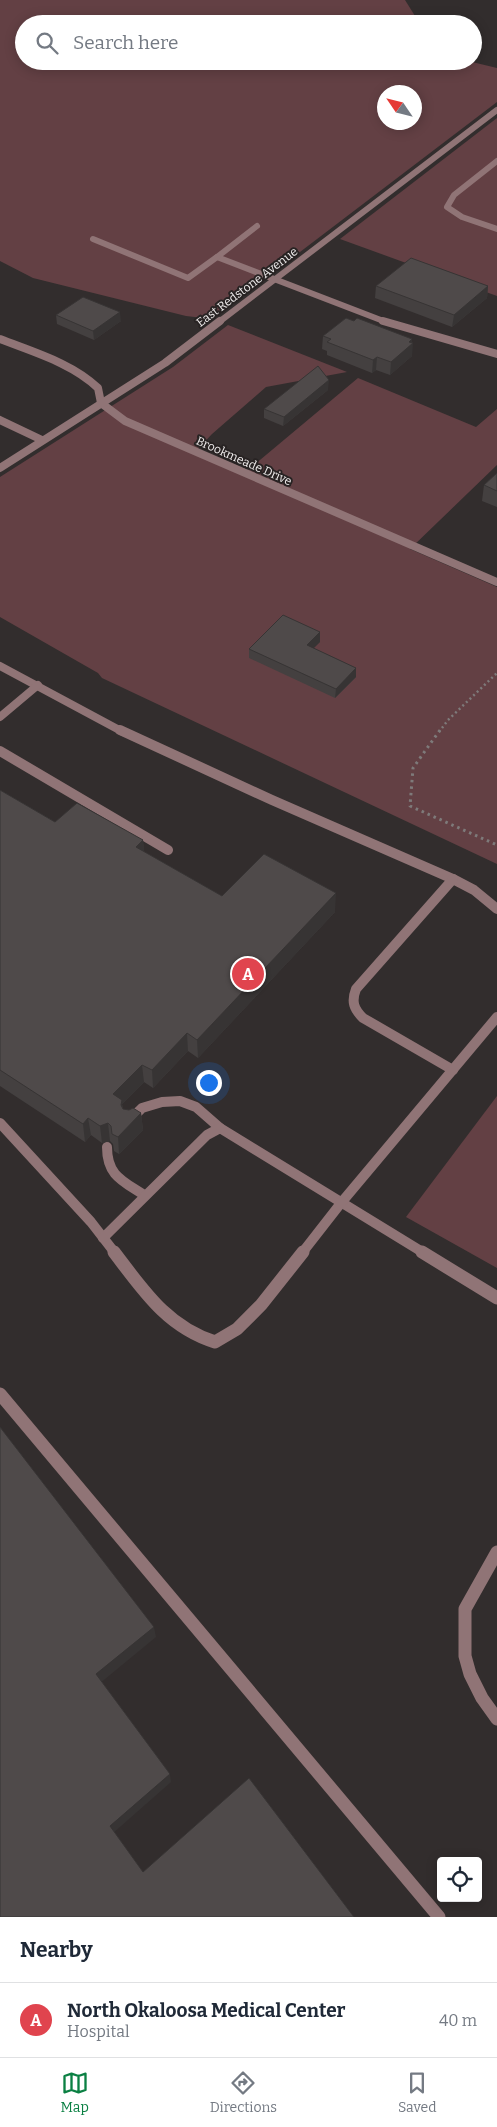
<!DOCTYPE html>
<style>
body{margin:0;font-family:Bitter,serif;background:#f2f2f3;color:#1f2937}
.controls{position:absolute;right:15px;bottom:15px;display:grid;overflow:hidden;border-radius:5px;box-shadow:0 2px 12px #0003}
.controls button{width:45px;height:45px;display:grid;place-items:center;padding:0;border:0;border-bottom:1px solid #e0e1e3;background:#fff;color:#1f2937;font:25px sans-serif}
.compass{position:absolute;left:377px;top:85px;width:45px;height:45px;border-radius:50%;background:#fff;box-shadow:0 2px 12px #0003;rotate:305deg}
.you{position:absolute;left:208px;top:1082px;width:18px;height:18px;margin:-12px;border:4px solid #fff;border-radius:50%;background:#1a73e8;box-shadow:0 0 0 8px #1a73e833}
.badge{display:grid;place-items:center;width:32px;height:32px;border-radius:50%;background:#0b8043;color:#fff;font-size:16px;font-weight:700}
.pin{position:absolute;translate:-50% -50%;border:2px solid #fff;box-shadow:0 1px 5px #0006}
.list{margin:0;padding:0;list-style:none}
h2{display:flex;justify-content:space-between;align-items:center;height:65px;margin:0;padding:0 20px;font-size:21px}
h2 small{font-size:16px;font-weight:400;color:#747a83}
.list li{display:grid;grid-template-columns:32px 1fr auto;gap:15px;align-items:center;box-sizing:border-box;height:75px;padding:0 20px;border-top:1px solid #e0e1e3}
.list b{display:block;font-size:19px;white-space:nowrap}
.list p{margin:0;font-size:16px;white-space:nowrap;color:#747a83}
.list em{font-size:16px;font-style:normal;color:#747a83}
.icon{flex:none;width:28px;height:28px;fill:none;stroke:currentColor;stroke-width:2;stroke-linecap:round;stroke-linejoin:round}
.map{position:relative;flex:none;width:497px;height:1917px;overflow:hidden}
.search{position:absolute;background:#fff;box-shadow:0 2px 12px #0003;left:15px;right:15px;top:15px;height:55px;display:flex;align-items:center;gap:12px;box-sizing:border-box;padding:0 18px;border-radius:28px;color:#747a83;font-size:19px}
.sheet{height:140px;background:#fff}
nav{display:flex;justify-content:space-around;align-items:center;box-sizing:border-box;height:70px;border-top:1px solid #e0e1e3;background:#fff;font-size:14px;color:#747a83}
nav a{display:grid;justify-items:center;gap:2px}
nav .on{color:#0b8043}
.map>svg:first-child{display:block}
.green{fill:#634044;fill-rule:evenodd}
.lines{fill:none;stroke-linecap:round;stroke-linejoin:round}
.path-far1{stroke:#7e7a7a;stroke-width:2.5;stroke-dasharray:2 3;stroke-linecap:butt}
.path{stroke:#7e7a7a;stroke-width:3;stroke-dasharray:2.5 4;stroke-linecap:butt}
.service-far3{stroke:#907476;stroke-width:6}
.service-far2{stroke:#907476;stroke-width:8}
.service-far1{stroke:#907476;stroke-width:10}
.service{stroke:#907476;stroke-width:13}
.minor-far1{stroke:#907476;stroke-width:8}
.minor{stroke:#907476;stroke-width:13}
.tertiary-far1{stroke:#907476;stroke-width:6}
.tertiary{stroke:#907476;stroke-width:8}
.wall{fill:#444040}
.shaded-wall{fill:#373434}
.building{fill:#4f4a4a;stroke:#373434}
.labels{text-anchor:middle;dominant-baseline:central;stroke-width:4;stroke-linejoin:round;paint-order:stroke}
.far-street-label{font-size:12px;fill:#f2efef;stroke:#282323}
</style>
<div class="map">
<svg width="497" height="1917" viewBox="0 0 497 1917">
<rect width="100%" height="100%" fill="#322d2d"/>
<g class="green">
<path d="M0,0H405L420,24H24V61H468L497,68V102L212,319L186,316L33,278L0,261ZM384,92H414V122H384Z"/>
<path d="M497,118V296L340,239Z"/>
<path d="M228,325L347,372L266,387L212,434L193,454L242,475L358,378L476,427L497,409V465L410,549L497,587V864L102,678L98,673L0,617V477L173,367Z"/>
<path d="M497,1096V1268L406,1217Z"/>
</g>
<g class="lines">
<path class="path-far1" d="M439,732L448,720L497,673"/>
<path class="path" d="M440,730L413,768L410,806L497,845"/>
<g class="service-far3">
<path d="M497,161L454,195L447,207L462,217L497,229"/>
<path d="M257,226L217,257L386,322"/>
<path d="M93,239L188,278L217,257"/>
</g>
<g class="service-far2">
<path d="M383,321L497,354"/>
<path d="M0,420L42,440"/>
<path d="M0,666L123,732"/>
<path d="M0,717L38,685"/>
</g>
<g class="service-far1">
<path d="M120,730L272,800L453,879L474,890L497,909"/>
<path d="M0,751L168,850"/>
<path d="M453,879L356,989C351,1002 354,1009 363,1018L453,1070"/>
<path d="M129,1121L142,1108L162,1102L180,1101L196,1107L220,1128"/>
<path d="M0,1123L91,1222L115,1253"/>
<path d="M107,1147C107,1176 123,1181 144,1195"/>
<path d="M103,1238L207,1135L220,1128L424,1253"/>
<path d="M302,1253L341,1203L497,1017"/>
</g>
<g class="service">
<path d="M114,1252C143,1290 167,1327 215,1342L237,1329L261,1305L303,1252"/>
<path d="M422,1252L497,1298"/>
<path d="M0,1394L439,1917"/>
</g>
<path class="minor-far1" d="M0,339C33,352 72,363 98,388L101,403L125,421L497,582"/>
<path class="minor" d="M497,1552L465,1609V1656L470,1674L482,1698L497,1719"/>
<path class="tertiary-far1" d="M219,322L497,110"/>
<path class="tertiary" d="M0,468L165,363L220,321"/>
</g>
<g class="wall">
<path d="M376,286H488L487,298L452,327L375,298Z"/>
<path d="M56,315L121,321L94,340L57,324Z"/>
<path d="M323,336L412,343V356L390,375L376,370L372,373L327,355V351L322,349Z"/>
<path d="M328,390L283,426L264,418V409Z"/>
<path d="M497,473V507L482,501L484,485Z"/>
<path d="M320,642L313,648L356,668V677L335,698L249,658V649Z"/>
<path d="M0,790L55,822L143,840L144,852L222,896L335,912L198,1058L188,1051L153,1088L144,1082L122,1104L123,1109L141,1113L143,1130L119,1154L114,1151L113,1144L110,1141L102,1143L91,1135L85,1142L0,1086Z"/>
</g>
<g class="shaded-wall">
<path d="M488,286L487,298L452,327L454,315Z"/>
<path d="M120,312L121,321L94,340L93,331Z"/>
<path d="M412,339V344L413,343L412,356L390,375L391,362Z"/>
<path d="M377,357L376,370L372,373L373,360Z"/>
<path d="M329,380L328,390L283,426L284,417Z"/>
<path d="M320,632V642L307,655V645Z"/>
<path d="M356,668V677L335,698L336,689Z"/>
<path d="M143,840L145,859L136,847Z"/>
<path d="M336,893L335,912L198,1058L197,1040Z"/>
<path d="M187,1033L188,1051L153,1088L152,1070Z"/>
<path d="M142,1065L144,1082L122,1104L123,1117L113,1094Z"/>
<path d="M141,1113L143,1130L119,1154L118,1137Z"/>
<path d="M88,1118L91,1135L85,1142L83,1124Z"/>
<path d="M108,1123L110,1141L102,1143L100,1126Z"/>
<path d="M154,1627L156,1637L99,1684L96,1674Z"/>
<path d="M170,1774L171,1782L112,1834L110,1826Z"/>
</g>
<g class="building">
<path d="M411,258L488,286L454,315L376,286Z"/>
<path d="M83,297L120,312L93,331L56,315Z"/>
<path d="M346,318L354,321L357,318L412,339L409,342L413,343L391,362L377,357L373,360L327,342L331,339L323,336Z"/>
<path d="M318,366L329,380L284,417L264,409Z"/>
<path d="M497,473V491L484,485Z"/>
<path d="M283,615L320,632L307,645L356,668L336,689L249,649Z"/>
<path d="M0,790L55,822L77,803L143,840L136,847L222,896L264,854L336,893L197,1040L187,1033L152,1070L142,1065L113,1094L122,1100L121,1105L123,1109L129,1110L133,1108L141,1113L118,1137L112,1134L111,1126L108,1123L100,1126L88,1118L83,1124L0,1070Z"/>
<path d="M0,1427L154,1627L96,1674L170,1774L110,1826L143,1872L249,1778L354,1917H0Z"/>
</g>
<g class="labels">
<g class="far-street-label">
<text transform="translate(247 287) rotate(-37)">East Redstone Avenue</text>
<text transform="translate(244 461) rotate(24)">Brookmeade Drive</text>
</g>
</g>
</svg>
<div class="controls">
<button><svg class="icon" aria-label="locate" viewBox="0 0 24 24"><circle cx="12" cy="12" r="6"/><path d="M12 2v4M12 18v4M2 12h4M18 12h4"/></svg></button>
</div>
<svg class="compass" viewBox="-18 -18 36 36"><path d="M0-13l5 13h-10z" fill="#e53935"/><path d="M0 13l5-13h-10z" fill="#747a83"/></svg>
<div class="you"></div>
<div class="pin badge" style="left:248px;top:974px;background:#e0444e">A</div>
<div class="search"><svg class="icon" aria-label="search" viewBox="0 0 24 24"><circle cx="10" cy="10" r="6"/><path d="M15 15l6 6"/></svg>Search here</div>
</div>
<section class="sheet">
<h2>Nearby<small></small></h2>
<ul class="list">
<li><span class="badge" style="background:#e0444e">A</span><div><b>North Okaloosa Medical Center</b><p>Hospital</p></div><em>40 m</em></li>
</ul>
</section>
<nav>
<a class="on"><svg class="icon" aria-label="map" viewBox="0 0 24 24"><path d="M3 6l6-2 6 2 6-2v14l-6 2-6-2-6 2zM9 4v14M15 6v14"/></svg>Map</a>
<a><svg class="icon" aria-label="directions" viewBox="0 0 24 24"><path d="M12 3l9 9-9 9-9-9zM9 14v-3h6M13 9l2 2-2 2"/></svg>Directions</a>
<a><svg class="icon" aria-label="saved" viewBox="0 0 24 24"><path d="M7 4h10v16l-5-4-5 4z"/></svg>Saved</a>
</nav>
